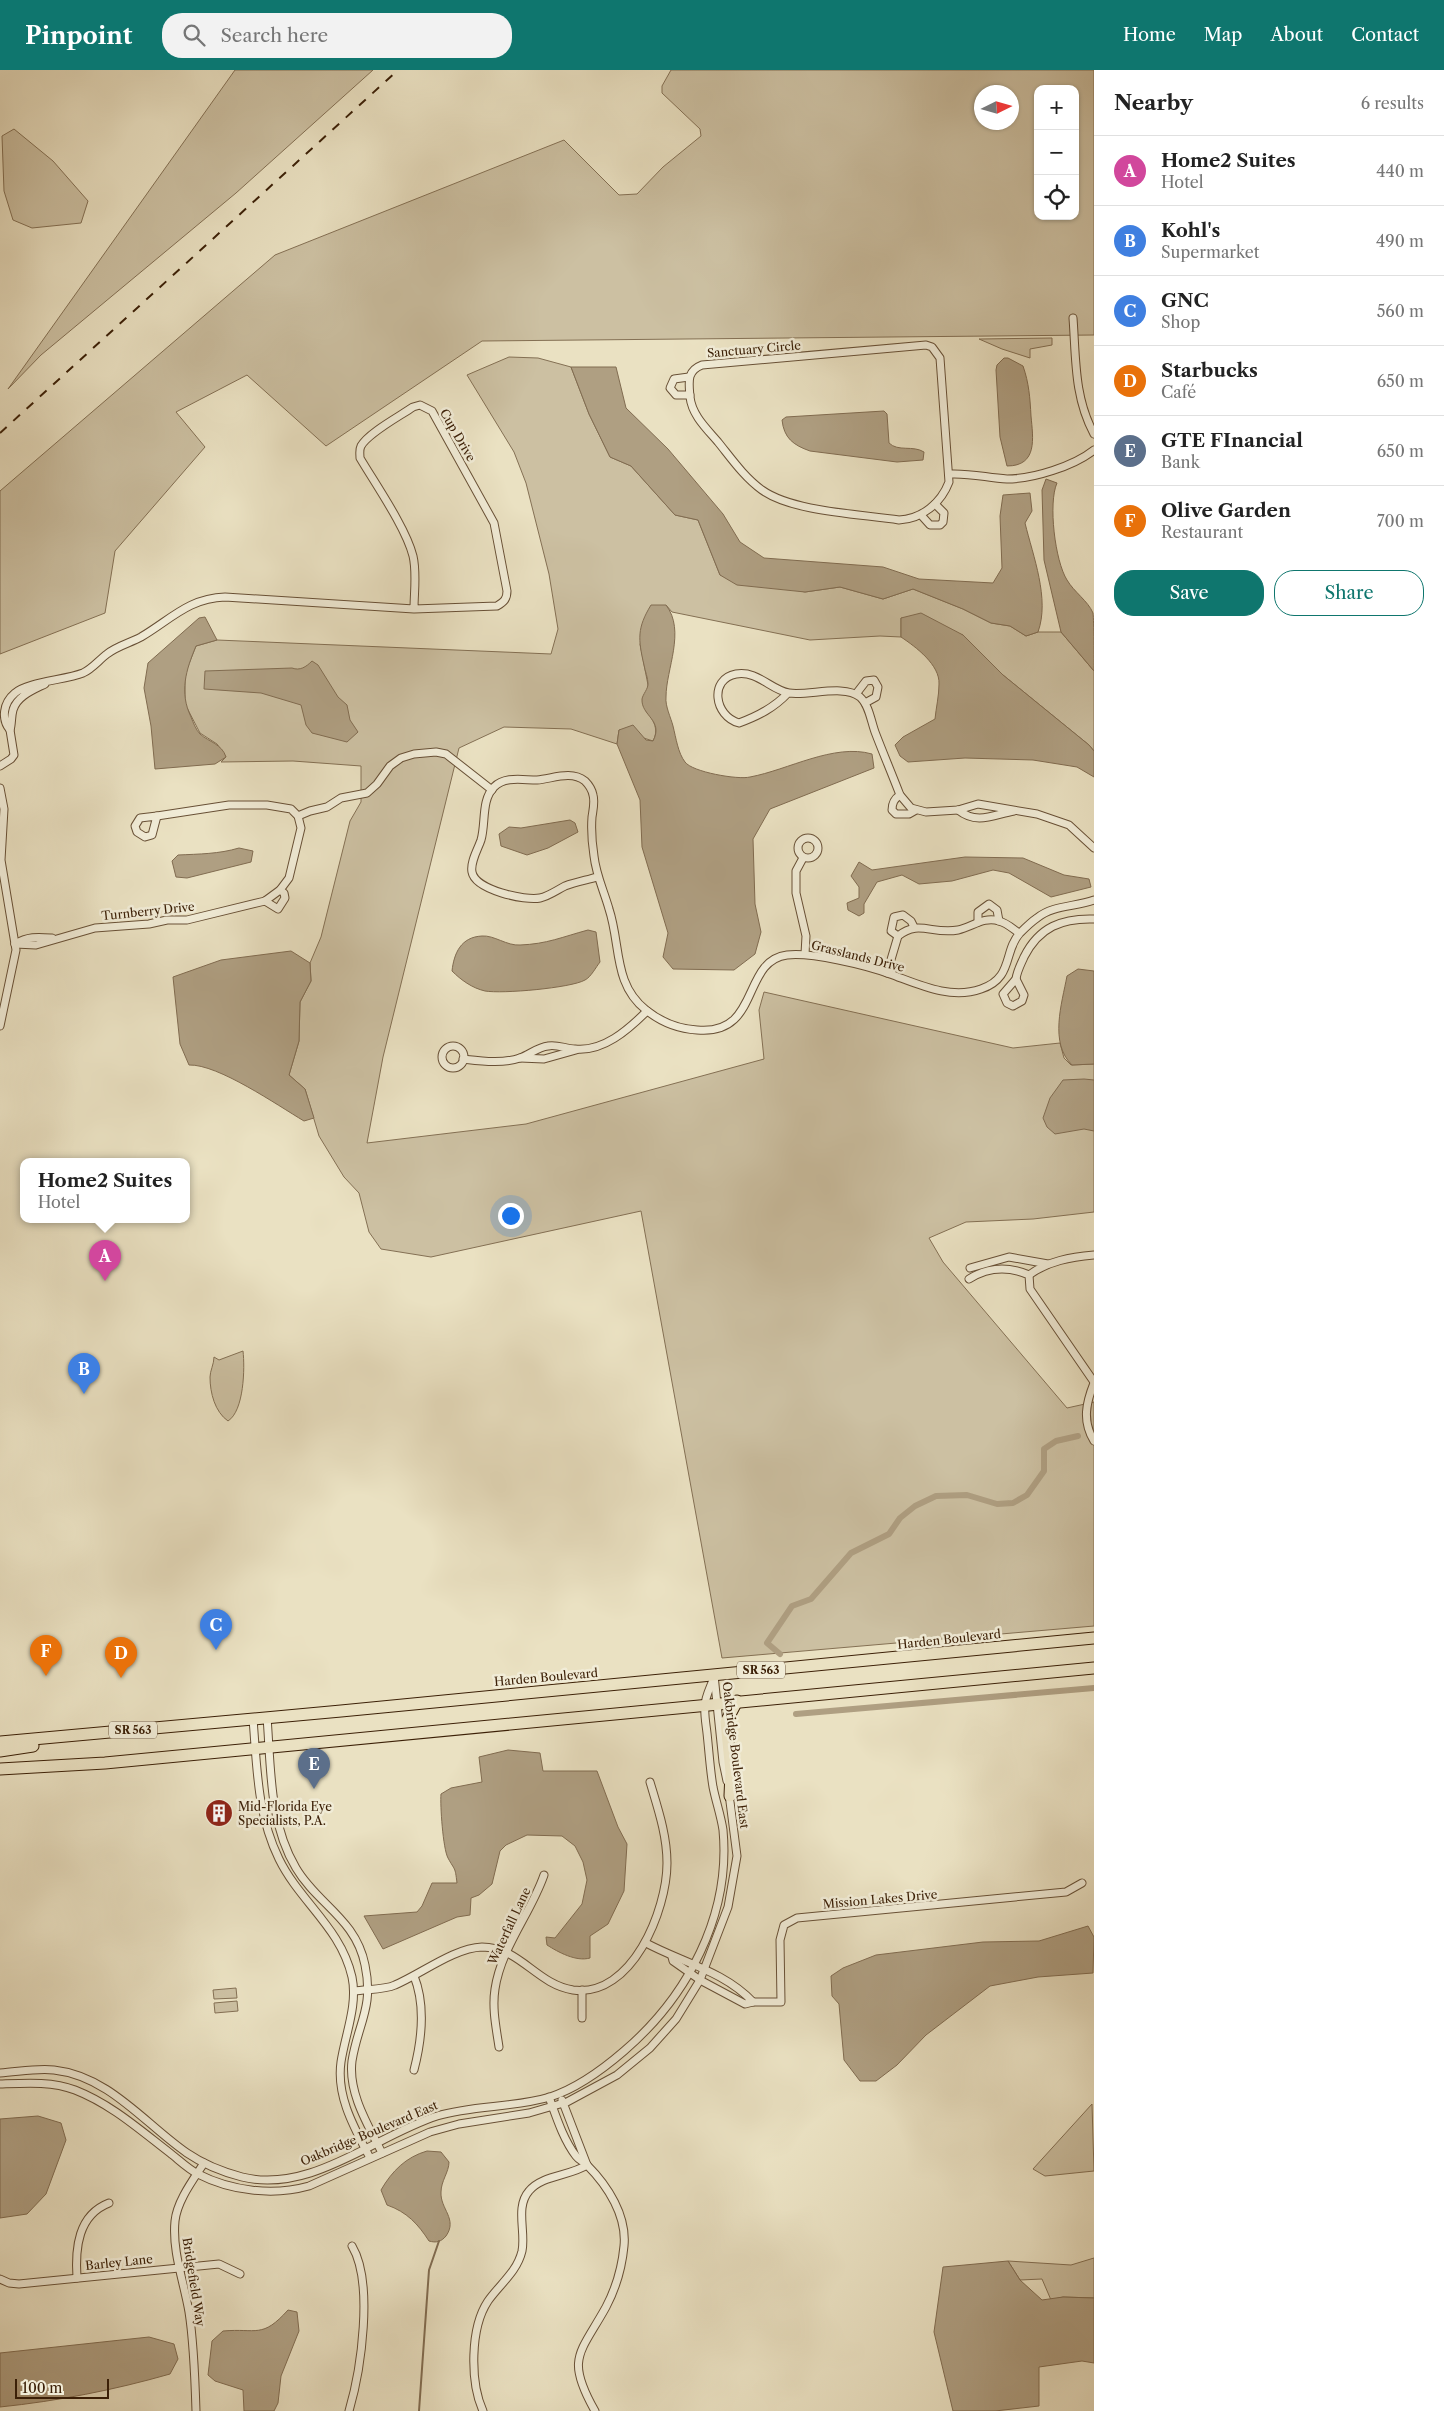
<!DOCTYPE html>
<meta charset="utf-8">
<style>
body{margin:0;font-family:"Libre Caslon Text",serif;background:#f2f2f2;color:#222}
.controls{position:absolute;right:15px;top:15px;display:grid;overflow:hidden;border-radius:10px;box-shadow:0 1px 4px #0004}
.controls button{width:45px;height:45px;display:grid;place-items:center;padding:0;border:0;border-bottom:1px solid #e0e0e0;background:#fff;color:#222;font:25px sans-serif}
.compass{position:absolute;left:974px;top:15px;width:45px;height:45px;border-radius:50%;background:#fff;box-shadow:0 1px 4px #0004;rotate:85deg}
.scale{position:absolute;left:15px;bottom:12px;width:94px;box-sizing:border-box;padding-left:5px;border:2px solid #3c2007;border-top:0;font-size:14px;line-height:18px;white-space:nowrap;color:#3c2007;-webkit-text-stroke:4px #f1ecd7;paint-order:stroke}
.you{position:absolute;left:510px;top:1145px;width:18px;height:18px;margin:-12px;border:4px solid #fff;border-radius:50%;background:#1a73e8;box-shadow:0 0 0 8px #1a73e833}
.badge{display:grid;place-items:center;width:32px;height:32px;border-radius:50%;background:#0f766e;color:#fff;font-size:16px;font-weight:700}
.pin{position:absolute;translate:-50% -41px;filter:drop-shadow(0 1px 2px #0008)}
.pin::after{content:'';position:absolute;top:26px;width:18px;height:15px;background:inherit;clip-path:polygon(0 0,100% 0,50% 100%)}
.popup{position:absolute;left:20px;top:1088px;width:170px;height:65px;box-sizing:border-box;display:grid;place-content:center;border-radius:10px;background:#fff;filter:drop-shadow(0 1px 4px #0005);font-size:16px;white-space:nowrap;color:#767676}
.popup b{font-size:19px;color:#222}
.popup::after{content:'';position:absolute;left:50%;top:100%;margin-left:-10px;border:10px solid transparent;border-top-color:#fff}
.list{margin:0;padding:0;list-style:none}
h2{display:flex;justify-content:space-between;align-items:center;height:65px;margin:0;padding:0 20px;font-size:21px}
h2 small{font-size:16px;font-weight:400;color:#767676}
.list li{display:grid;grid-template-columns:32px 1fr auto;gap:15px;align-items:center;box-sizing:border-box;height:70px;padding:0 20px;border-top:1px solid #e0e0e0}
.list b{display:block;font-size:19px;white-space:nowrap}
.list p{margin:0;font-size:16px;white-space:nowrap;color:#767676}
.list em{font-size:16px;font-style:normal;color:#767676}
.actions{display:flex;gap:10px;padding:15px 20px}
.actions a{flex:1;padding:11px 0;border:1px solid #0f766e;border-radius:20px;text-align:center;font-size:18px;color:#0f766e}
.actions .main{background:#0f766e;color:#fff}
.icon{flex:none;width:28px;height:28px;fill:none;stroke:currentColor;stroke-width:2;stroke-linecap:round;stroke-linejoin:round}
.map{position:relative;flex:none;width:1094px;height:2341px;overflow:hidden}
header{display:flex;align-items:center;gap:30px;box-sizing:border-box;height:70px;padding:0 25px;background:#0f766e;color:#fff}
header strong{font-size:24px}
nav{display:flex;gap:28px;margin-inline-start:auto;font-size:18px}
.search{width:350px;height:45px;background:#f2f2f2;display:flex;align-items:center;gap:12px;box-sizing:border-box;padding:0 18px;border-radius:20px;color:#767676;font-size:19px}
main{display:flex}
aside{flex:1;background:#fff}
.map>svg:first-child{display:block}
.green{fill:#ccc0a2;stroke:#847054;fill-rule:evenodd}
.water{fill:#af9f82;stroke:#816c51}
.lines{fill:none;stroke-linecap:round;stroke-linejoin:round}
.stream{stroke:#816c51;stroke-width:2}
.canal{stroke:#af9f82;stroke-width:6}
.minor-casing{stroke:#685036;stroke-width:9}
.primary-casing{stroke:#3c2007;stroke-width:13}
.minor{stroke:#f1ecd7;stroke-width:7}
.primary{stroke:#eae1c2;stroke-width:11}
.rail{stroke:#3c2007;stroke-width:2;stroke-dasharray:9 9;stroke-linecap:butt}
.labels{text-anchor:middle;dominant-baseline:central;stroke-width:5;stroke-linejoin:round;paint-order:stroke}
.shield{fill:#f1ecd7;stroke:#725d45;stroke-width:1}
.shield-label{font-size:11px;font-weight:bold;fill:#3c2007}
.street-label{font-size:12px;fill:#3c2007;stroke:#f1ecd7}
.poi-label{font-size:12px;fill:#3c2007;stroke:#f1ecd7;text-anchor:start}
</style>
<header>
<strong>Pinpoint</strong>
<div class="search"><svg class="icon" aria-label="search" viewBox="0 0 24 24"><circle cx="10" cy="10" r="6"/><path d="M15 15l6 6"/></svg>Search here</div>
<nav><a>Home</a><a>Map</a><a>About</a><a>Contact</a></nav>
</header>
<main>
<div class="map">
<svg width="1094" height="2341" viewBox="0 0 1094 2341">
<rect width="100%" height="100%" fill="#eae1c2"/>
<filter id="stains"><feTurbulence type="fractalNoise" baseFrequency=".004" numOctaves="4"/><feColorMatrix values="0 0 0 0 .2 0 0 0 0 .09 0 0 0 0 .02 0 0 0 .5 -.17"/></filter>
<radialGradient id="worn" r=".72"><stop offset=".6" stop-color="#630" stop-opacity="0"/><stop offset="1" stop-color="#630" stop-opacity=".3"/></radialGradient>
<g class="green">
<path d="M235,0H373L236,123L41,285L8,319Z"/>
<path d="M671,0H1094V265L482,271L326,376L247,305L176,342L205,377L115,481L105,543L0,584V421L275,185L564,70L619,125L637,124L663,97L701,66L700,59L662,23V16ZM1038,19H1075V146H1038ZM982,22H1012V52H982Z"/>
<path d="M14,59L53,91L88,131L81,153L32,158L13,150L4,121L2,66Z"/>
<path d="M1052,268V275L1030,279V288L1002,279L979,269Z"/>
<path d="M509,287L538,288L571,297L589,344L610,387L631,396L675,445L698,450L720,505L805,522L840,517L883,529L913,519L963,539L991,553L1010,556L1026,566L1038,562H1061L1094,601V681L1089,675L1003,605L963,565L901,548V567L880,566L810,570L672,542L666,535L640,574L648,615L646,641C654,650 659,660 653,671L619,660L617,674L571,659L504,657L459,678L383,987L367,1073L526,1054L764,989L759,940L764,922L1013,978L1060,973L1064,988L1071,995L1094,994V1142L1033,1149L966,1152L929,1168L943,1192L1067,1338L1094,1332V1556L722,1588L641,1141L431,1187L381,1179L369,1162L359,1123L344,1107L319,1066L305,1019L289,1005L299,971L300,932L311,911L310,893L321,867L350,751L361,732V696L293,691L221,692L226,687L217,674L200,663L185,634V604L196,576L217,570L551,584L558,559L549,504L526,413L514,382L467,305Z"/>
<path d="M243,1281C245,1298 244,1341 228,1351C215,1342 210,1323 210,1307C210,1301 214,1294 214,1287L219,1290Z"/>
<path d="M236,1918L237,1928L214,1929L213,1920Z"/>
<path d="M237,1931L238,1941L215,1943L214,1933Z"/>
<path d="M1092,2034L1094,2101L1045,2106L1033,2099Z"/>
<path d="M1094,2188V2228L1063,2227L1051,2230L1042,2209L1020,2210L1008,2191L1071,2195Z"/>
</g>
<g class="water">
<path d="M1004,288H1008L1023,296C1029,313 1030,328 1031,346C1033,368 1038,396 1007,396L1000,367L996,300L997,295Z"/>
<path d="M571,297H616L626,338L668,379L723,444L740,472L764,488L883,497L919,509L993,513L1002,498L1000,446L1003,425L1030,423L1032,441L1025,453C1033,486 1050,529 1038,562L1026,566L1010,556L991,553L963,539L913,519L883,529L840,517L805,522L737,515L720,505L698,450L675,445L631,396L610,387L589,344Z"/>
<path d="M884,341L887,344L889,373C898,382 913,375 924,382L923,390L897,392L810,381C793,375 784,368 782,350L786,347Z"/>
<path d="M1046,409L1057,413C1048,433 1055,491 1067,510C1074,522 1088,531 1093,543C1094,551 1094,590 1094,601L1061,562L1044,490L1042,420Z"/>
<path d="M651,535H666C686,561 666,599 666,627C665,636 671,648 673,656C676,668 678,683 685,692C692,702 738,710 750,707C788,700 834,673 872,684L874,698L770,739L753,769L755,834L761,862L755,884L734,900L673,899L663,887L668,863L642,777L640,730L617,674L619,660L633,655L646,670L653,671C664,650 641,646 642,629C643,624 648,619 648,614C648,608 645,601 644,595C638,569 637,558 651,535Z"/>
<path d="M921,543L963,565L1003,605L1089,675L1094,681V707L1077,697L1033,690L965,688L908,692L900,686L895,675L903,667L935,649C936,638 939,626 939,614C940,595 916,577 901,567V548Z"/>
<path d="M205,547L217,570L196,576C186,600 179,622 191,647C193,652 196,660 200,664C209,672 222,674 226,687L215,694L155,699L151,656L144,618L148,593L199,548Z"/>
<path d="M312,591L318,595L338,627L347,635L350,650L358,662L347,672L312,663L306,655L301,635L261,623L204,619L205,601L292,598C300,601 306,597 312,591Z"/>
<path d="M570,750L575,753L578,762L548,778L527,785L501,776L499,764L509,757L521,758Z"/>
<path d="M239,778L253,781L251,792L187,808L176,807L172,791L178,785C199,784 219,784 239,778Z"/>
<path d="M965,787L1023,788L1064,805L1089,809L1091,817L1051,827L1009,803L993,800L952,811L919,814L902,805L877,812L864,834V843L859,846L848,840L847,833L859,828V817L851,806L859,792L872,800Z"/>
<path d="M588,860L596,862L600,892C596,897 591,907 585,910C571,918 502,924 485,921C472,918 461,910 452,901C454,883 461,867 482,866C494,865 507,876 520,875C547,874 562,867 588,860Z"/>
<path d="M291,881L310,893L311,911L300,932L299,971L289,1005L305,1019L314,1048L304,1051C277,1035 218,994 189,995L180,974L173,907L221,890Z"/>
<path d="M1078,899L1094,901V994L1072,995C1049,973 1062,933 1067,906Z"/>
<path d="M1084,1009L1094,1010V1061L1084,1059L1055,1064L1047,1057L1043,1048L1050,1028L1063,1010Z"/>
<path d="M508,1680L540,1683L543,1701H597L618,1757L627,1774L624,1821L608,1854L590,1866V1888C576,1892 558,1882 547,1875L546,1867L555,1868L582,1834L587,1810L583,1792L575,1776L562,1766L527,1765L506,1775L500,1781L492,1814L479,1825L471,1828L470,1845L457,1847L383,1879L364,1846L417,1842L422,1836L432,1813H457C455,1796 455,1801 448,1788C443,1779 440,1735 441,1724L451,1718L482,1712L479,1687Z"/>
<path d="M1088,1856L1094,1867L1093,1903L1038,1907L990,1916L926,1965L897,1995L876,2011H860L844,1990L839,1934L832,1926L831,1906L843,1898L876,1885L983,1872L1039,1871Z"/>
<path d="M38,2046L61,2053L66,2070L46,2124L27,2144L0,2148V2049Z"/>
<path d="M427,2081L441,2082L449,2092C449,2102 441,2111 441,2122C440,2139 458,2149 446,2166C441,2172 436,2173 429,2171C418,2154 407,2142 387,2135L381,2120C392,2101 406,2087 427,2081Z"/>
<path d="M1008,2191L1020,2210L1042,2230L1063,2227L1094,2228V2293L1082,2291L1039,2297V2336L995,2341H953L934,2262L943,2197Z"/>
<path d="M288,2240L297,2242L299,2261L281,2306L278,2333L274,2341H244L243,2320L215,2311L208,2305L212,2271L223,2261C257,2258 262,2269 288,2240Z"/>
<path d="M149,2267L174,2274L178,2289L170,2304C114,2320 58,2331 0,2337V2283Z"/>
</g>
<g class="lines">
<path class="stream" d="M419,2341L429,2200L439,2171"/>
<g class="canal">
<path d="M780,1584L767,1573L792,1536L811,1529L851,1483L889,1464L900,1448L915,1436L936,1426L967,1425L997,1434L1013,1433L1027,1425L1044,1401V1379L1056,1371L1078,1366"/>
<path d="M796,1644L1094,1618"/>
</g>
<g class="minor-casing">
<g id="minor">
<path d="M1073,248C1076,288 1074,327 1094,364"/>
<path d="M926,275L932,277L940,288L949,412C941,433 922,449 899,450C861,444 793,442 762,420C744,407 731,388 718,372C706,358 692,345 690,327C689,313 686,301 702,295Z"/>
<path d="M689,307L674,309L670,318L676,325H690"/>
<path d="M950,404C971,403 988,408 1007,409C1033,409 1074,396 1094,380"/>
<path d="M921,445L930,455H940L943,452L944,443L935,434"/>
<path d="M45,614C33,620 17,626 13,640C11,647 12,654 10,660C1,649 3,633 15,623C27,612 65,610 83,603C92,599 99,590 107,584C117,576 130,573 141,567C170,550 189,528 225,527L414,539L497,536C504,532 507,529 507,521L494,453L432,341L420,335L413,337C400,346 368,363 361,376C359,380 360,384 360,388C376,415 406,458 413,486C417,503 414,522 414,539"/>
<path d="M788,623C774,638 758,646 739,653C714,646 709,609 736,604C757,600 771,620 789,623C809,626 844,614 860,627C869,635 871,651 875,662C883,683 892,704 900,725L911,738L926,742L958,740L978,734L1037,744L1069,755L1094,778"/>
<path d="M856,624L866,611L874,610L878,617L876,627L865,633"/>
<path d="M0,696L11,689L14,685L10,660"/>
<path d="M0,718L4,739L1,790L16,880L0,956"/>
<path d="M900,725C894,729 892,733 892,740L896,744H909L916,740"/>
<path d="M958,740C977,755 993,745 1014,741"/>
<path d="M157,746L152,765L145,767L137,762L135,756L140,748Z"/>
<path d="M298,746L310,741L327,737L341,728L367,723L377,714L390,696L401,688L414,684L436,682L446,684L492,720"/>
<circle cx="808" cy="778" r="10"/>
<path d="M803,788L796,801V823L806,866L805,884"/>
<path d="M597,807C587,810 576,812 565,816C557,820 549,826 540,828C525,831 475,820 472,802C470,792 478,779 481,770C486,753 481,730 494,717C505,706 522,710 537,710C552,709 571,700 585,711C589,715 592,720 593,725C595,732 593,740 592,747C591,760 592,773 594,786C596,805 604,821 609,839C621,875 613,914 646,940C661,952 679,959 697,960C761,966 741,891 787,885C811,882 866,895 890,904C918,914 950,930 981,919C1014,908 1003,881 1020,863C1025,858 1031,852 1037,848C1053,835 1075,837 1094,830"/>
<path d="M265,831L278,839L285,828L284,823L280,820"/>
<path d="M978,852V842L989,834L997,840L999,851"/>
<path d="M898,866L891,861L894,847L903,845L911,851L914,857"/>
<path d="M15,874L36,875L95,858L149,854L167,850H187L265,831L280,820L289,808L301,758L298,746L291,739L267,735H229L157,746"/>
<path d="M15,874C28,866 38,867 52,868"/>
<path d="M887,903L898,866C919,849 932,865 958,860C972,857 984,846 999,851C1007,853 1013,859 1019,863"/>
<path d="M1016,909C1017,901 1021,894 1024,887C1039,857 1062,848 1094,849"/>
<path d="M1016,909L1024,925L1022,931L1013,936L1007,933L1003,924Z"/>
<circle cx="453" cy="987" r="11"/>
<path d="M520,988L544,989L576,980"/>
<path d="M463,989C481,991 502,994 520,988C529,985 538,977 548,976C557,974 566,979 575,979C603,982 628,960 647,941"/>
<path d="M970,1198L1009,1187L1048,1194"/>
<path d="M1029,1205C1048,1191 1071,1187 1094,1185"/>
<path d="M969,1209C988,1197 1008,1196 1029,1205L1030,1219L1094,1312"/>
<path d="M1094,1313C1086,1333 1082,1351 1094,1371"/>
<path d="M714,1605L723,1692L727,1711"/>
<path d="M267,1647C271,1698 269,1753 296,1798C317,1834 356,1849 365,1895C374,1938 358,1953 352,1991C348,2023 368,2055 382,2083"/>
<path d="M253,1649C257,1697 257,1744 279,1789C300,1832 341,1858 352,1907C358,1935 345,1965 341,1992C336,2027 355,2059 370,2088"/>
<path d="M646,1873C681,1892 724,1901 753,1932"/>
<path d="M672,1887L673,1891L700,1910L745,1934L753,1932H781L780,1870L784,1855L797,1848L1066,1822L1082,1813"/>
<path d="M414,1906C426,1936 422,1969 414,2000"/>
<path d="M582,1920V1948"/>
<path d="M354,1921C367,1919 384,1920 395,1915C421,1904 454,1878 482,1877C520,1877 536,1914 573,1920C632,1928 667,1840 667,1793C667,1765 658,1739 650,1712"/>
<path d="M499,1977C496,1957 492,1938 495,1919C501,1878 531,1843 544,1805"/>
<path d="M0,2003C18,2002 36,1998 54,2000C109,2006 145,2054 187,2083C203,2094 223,2102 242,2107C311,2124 375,2066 437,2046C474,2035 513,2038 550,2027C578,2018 602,2000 624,1981C687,1927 731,1846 723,1760C721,1746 716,1732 713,1717C710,1699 709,1681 707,1663C706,1654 704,1644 705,1636C705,1627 710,1618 713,1610"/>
<path d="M0,2014C25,2013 52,2011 75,2020C111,2034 140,2060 170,2083C179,2090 188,2099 198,2104C231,2121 273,2126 309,2116L430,2062L459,2054L529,2043L567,2032L617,2005L650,1978L676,1949L700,1910L728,1837L737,1786L729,1724"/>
<path d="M549,2027C556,2046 563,2069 576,2086C579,2090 584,2092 587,2095C608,2116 627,2146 624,2176C622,2197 616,2218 606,2237C580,2284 565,2288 595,2341"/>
<path d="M562,2030L587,2095"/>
<path d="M77,2208C75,2178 78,2145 109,2133"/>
<path d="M0,2209L9,2213L19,2214L219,2194L240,2204"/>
<path d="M196,2341C195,2308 194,2274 189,2242C184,2212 172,2182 175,2151C177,2131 193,2110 204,2093"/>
<path d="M349,2341C361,2300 374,2213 352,2176"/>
<path d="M483,2341C470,2312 470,2258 488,2231C500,2214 517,2202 522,2181C526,2162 515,2137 529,2121C542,2105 570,2106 587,2095"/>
</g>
</g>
<g class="primary-casing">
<g id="primary">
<path d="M0,1672L341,1641L1094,1568"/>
<path d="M0,1681L33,1676"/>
<path d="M0,1699L105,1693L1094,1598"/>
<path d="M730,1726L731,1702L726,1652L737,1631"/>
</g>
</g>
<use href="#minor" class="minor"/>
<use href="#primary" class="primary"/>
<path class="rail" d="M0,363L398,0"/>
</g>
<defs>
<g id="building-disc" transform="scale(1.4375)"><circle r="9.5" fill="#8f2418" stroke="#f1ecd7"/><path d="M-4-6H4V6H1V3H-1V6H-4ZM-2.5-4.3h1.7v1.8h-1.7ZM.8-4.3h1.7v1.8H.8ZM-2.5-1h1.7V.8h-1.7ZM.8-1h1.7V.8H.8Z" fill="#fff"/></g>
</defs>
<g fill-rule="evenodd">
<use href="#building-disc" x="219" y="1743"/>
</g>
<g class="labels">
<g class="shield">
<rect x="737" y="1591.5" width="48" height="17" rx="4"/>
<rect x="109" y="1651.5" width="48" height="17" rx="4"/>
</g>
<g class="shield-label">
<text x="761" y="1600">SR 563</text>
<text x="133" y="1660">SR 563</text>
</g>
<g class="street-label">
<text transform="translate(754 279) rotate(-5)">Sanctuary Circle</text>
<text transform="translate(458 365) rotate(60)">Cup Drive</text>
<text transform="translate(148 841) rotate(-6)">Turnberry Drive</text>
<text transform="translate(858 886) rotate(14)">Grasslands Drive</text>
<text transform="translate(949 1569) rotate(-6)">Harden Boulevard</text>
<text transform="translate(546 1607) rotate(-5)">Harden Boulevard</text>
<text transform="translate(736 1685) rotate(83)">Oakbridge Boulevard East</text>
<text transform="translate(880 1829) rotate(-5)">Mission Lakes Drive</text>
<text transform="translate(509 1856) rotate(-65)">Waterfall Lane</text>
<text transform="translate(369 2063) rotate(-23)">Oakbridge Boulevard East</text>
<text transform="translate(119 2192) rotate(-6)">Barley Lane</text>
<text transform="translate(194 2212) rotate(81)">Bridgefield Way</text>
</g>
<g class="poi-label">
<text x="238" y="1736">Mid-Florida Eye<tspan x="238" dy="14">Specialists, P.A.</tspan></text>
</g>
</g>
<rect width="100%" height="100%" filter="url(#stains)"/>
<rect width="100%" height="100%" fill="url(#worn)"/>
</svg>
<div class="controls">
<button>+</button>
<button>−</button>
<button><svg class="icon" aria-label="locate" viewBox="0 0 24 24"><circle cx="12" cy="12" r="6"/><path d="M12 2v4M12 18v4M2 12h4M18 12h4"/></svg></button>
</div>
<svg class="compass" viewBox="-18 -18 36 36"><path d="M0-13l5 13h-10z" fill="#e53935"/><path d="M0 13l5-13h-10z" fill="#767676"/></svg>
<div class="scale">100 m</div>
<div class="you"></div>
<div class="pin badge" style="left:105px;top:1211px;background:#d1479c">A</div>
<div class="popup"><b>Home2 Suites</b>Hotel</div>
<div class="pin badge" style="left:84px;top:1324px;background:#3f7fe0">B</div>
<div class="pin badge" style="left:216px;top:1580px;background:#3f7fe0">C</div>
<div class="pin badge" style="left:121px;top:1608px;background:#e8710a">D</div>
<div class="pin badge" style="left:314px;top:1719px;background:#5c6f8a">E</div>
<div class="pin badge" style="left:46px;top:1606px;background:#e8710a">F</div>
</div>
<aside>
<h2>Nearby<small>6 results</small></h2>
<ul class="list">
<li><span class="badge" style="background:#d1479c">A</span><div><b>Home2 Suites</b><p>Hotel</p></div><em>440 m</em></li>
<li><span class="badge" style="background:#3f7fe0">B</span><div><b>Kohl's</b><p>Supermarket</p></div><em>490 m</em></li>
<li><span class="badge" style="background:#3f7fe0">C</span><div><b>GNC</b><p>Shop</p></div><em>560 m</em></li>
<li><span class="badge" style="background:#e8710a">D</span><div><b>Starbucks</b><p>Café</p></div><em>650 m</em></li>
<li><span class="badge" style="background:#5c6f8a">E</span><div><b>GTE FInancial</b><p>Bank</p></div><em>650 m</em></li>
<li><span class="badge" style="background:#e8710a">F</span><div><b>Olive Garden</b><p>Restaurant</p></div><em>700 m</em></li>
</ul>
<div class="actions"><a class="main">Save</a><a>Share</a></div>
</aside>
</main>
